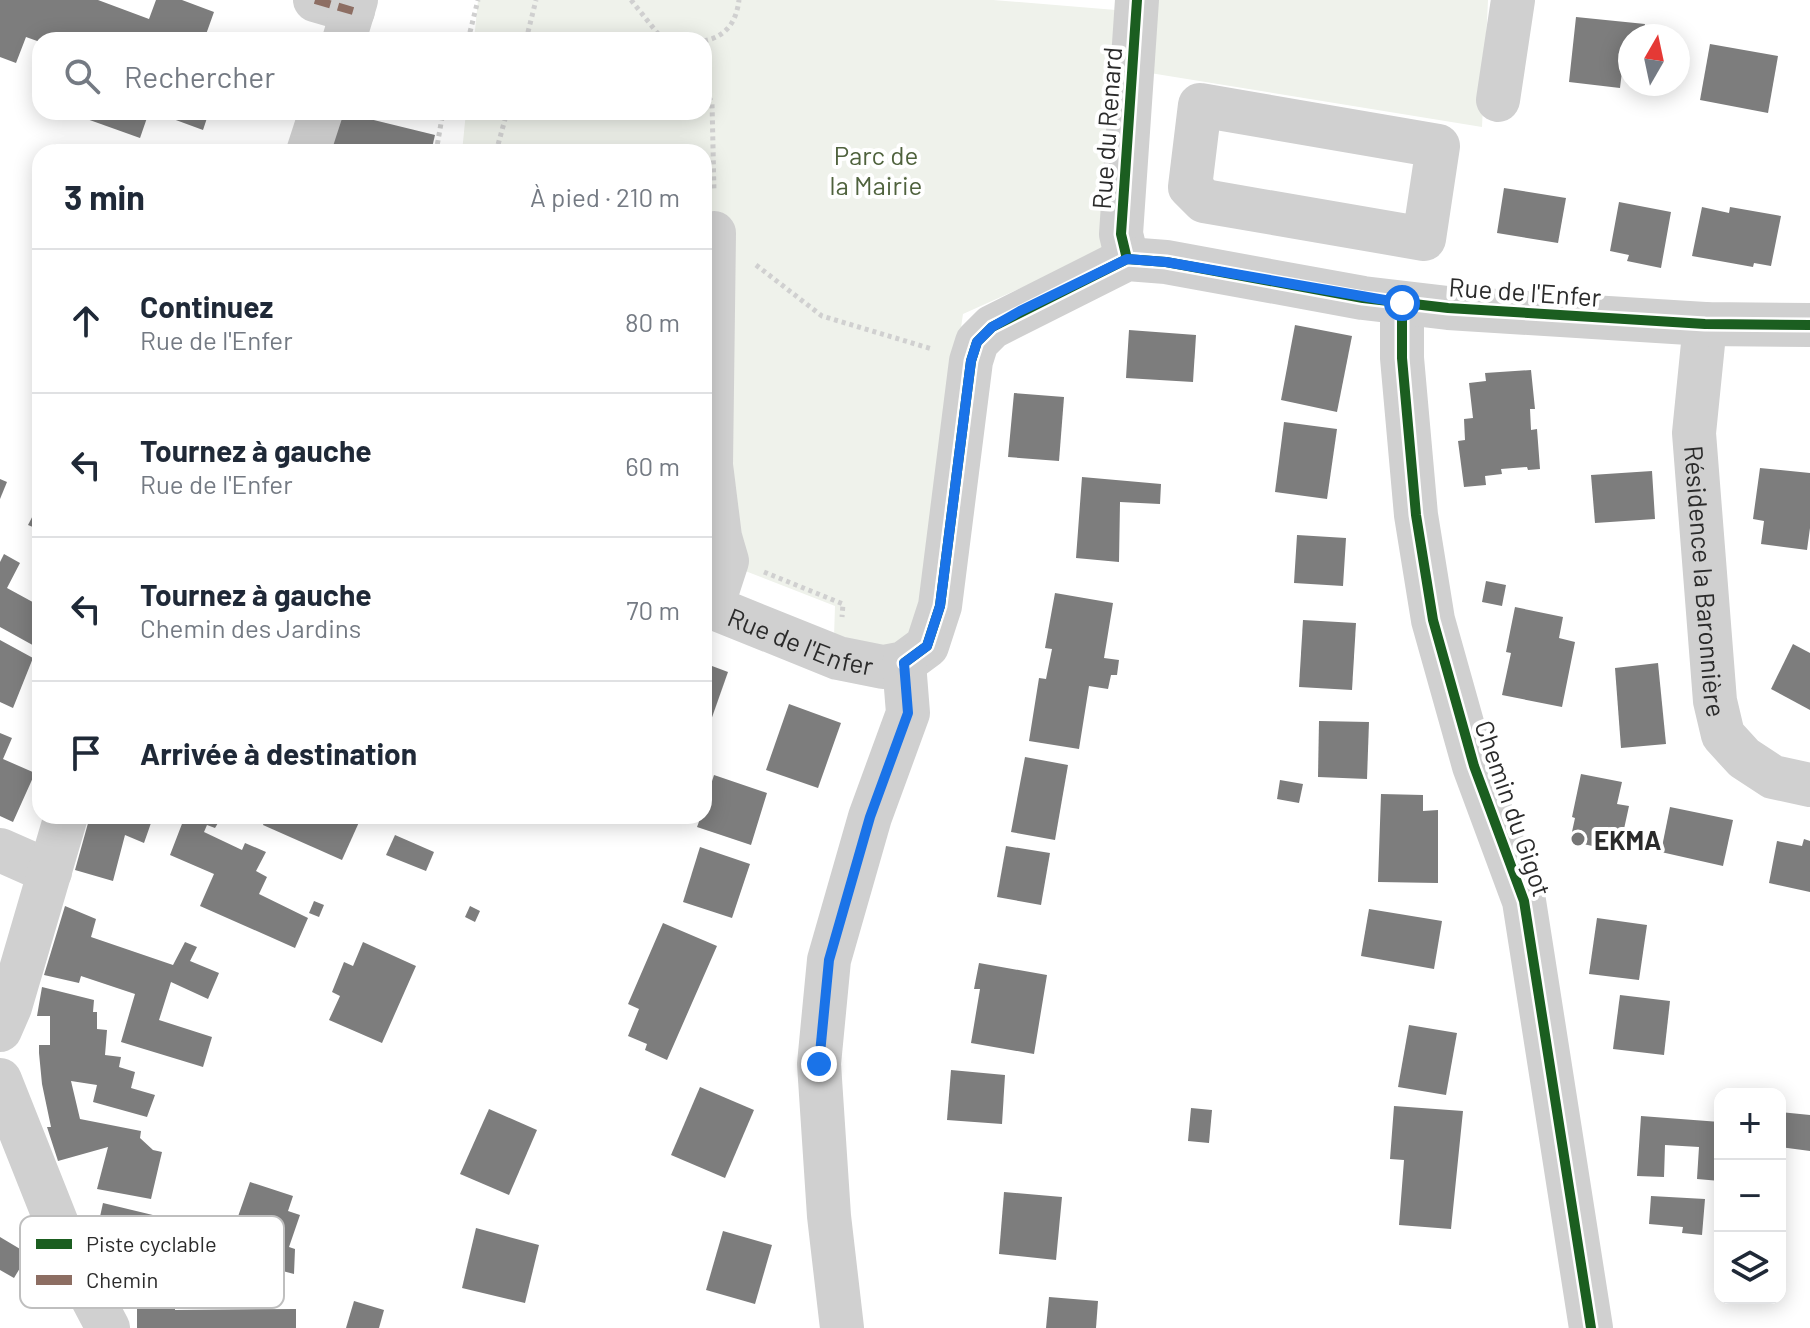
<!DOCTYPE html>
<html lang="fr">
<meta charset="utf-8">
<style>
body{margin:0;font-family:Barlow,sans-serif;background:#f6f6f7;color:#1f2937}
.controls{position:absolute;right:24px;bottom:24px;display:grid;overflow:hidden;border-radius:16px;box-shadow:0 4px 20px #0003}
.controls button{width:72px;height:72px;display:grid;place-items:center;padding:0;border:0;border-bottom:2px solid #e0e1e3;background:#fff;color:#1f2937;font:40px sans-serif}
.compass{position:absolute;left:1618px;top:24px;width:72px;height:72px;border-radius:50%;background:#fff;box-shadow:0 4px 20px #0003;rotate:9deg}
.stop{position:absolute;width:24px;height:24px;margin:-18px;border:6px solid #1a73e8;border-radius:50%;background:#fff}
.stop.end{background:#1a73e8;border-color:#fff;box-shadow:0 2px 8px #0008}
.list{margin:0;padding:0;list-style:none}
h2{display:flex;justify-content:space-between;align-items:center;height:104px;margin:0;padding:0 32px;font-size:34px}
h2 small{font-size:26px;font-weight:400;color:#747a83}
.list li{display:grid;grid-template-columns:52px 1fr auto;gap:24px;align-items:center;box-sizing:border-box;height:144px;padding:0 32px;border-top:2px solid #e0e1e3}
.list b{display:block;font-size:30px;white-space:nowrap}
.list p{margin:0;font-size:26px;white-space:nowrap;color:#747a83}
.list em{font-size:26px;font-style:normal;color:#747a83}
.icon{flex:none;width:44px;height:44px;fill:none;stroke:currentColor;stroke-width:2;stroke-linecap:round;stroke-linejoin:round}
.map{position:relative;flex:none;width:1810px;height:1328px;overflow:hidden}
.search{position:absolute;background:#fff;box-shadow:0 4px 20px #0003;left:32px;top:32px;width:680px;height:88px;display:flex;align-items:center;gap:20px;box-sizing:border-box;padding:0 28px;border-radius:24px;color:#747a83;font-size:30px}
.panel{position:absolute;background:#fff;box-shadow:0 4px 20px #0003;left:32px;top:144px;width:680px;height:680px;border-radius:24px}
.map>svg:first-child{display:block}
.green{fill:#eff2eb}
.building{fill:#7d7d7d}
.lines{fill:none;stroke-linecap:round;stroke-linejoin:round}
.path{stroke:#d0d0d0;stroke-width:5;stroke-dasharray:4 4;stroke-linecap:butt}
.minor{stroke:#d0d0d0;stroke-width:44}
.quiet{stroke:#8d6e63;stroke-width:8;stroke-dasharray:16 8;stroke-linecap:butt}
.cycleway-casing{stroke:#fff;stroke-width:15}
.cycleway{stroke:#1b5e20;stroke-width:10}
.route{stroke:#1a73e8;stroke-width:10}
.poi-dot{fill:#757575;stroke:#fff;stroke-width:3}
.labels{text-anchor:middle;dominant-baseline:central;stroke-width:8;stroke-linejoin:round;paint-order:stroke}
.street-label{font-size:26px;fill:#2b2b2b;stroke:#fff}
.park-label{font-size:26px;fill:#4f623d;stroke:#fff}
.poi-label{font-size:26px;font-weight:bold;fill:#2b2b2b;stroke:#fff;text-anchor:start}
.key{fill:#fff;stroke:#bfbfbf;stroke-width:2}
.key-label{font-size:22px;fill:#2b2b2b}
</style>
<div class="map">
<svg width="1810" height="1328" viewBox="0 0 1810 1328">
<rect width="100%" height="100%" fill="#fff"/>
<g class="green">
<path d="M478,0H993L1128,11L1108,249L963,314L917,624L902,642L881,646L834,637L835,606L704,555V152H462L466,112H704V40H474Z"/>
<path d="M1155,0H1488L1482,127L1150,73Z"/>
</g>
<g class="building">
<path d="M0,0H98L149,19L156,0H182L214,12L204,40H40V42L26,37L16,63L0,57Z"/>
<path d="M1576,17L1645,24L1643,36H1630V56L1624,55L1620,88L1569,82Z"/>
<path d="M1710,44L1778,56L1768,113L1700,100Z"/>
<path d="M86,112H149L140,138L84,118Z"/>
<path d="M154,112H209L203,130Z"/>
<path d="M341,112L435,135L431,152H330Z"/>
<path d="M55,144L75,152H52Z"/>
<path d="M1504,188L1566,198L1558,243L1497,233Z"/>
<path d="M1619,202L1671,212L1661,268L1627,261L1629,255L1610,251Z"/>
<path d="M1702,207L1729,213L1730,207L1781,216L1771,266L1754,263L1753,267L1692,256Z"/>
<path d="M1295,325L1352,336L1337,412L1281,400Z"/>
<path d="M1129,330L1196,335L1193,382L1126,378Z"/>
<path d="M1531,370L1535,409H1530L1531,430L1537,429L1540,469L1528,470L1527,467L1501,469L1502,474L1485,476L1486,485L1464,487L1458,441L1465,440L1464,419L1473,418L1469,383L1486,381L1485,373Z"/>
<path d="M1014,393L1064,397L1059,461L1008,457Z"/>
<path d="M1284,422L1337,429L1327,499L1275,492Z"/>
<path d="M1760,468L1810,473V528L1807,550L1761,544L1764,521L1753,519Z"/>
<path d="M1652,471L1655,519L1595,523L1591,475Z"/>
<path d="M1082,477L1161,484L1160,504L1120,502L1119,562L1076,558Z"/>
<path d="M0,479L7,482L0,499Z"/>
<path d="M40,502V530L28,525Z"/>
<path d="M1297,535L1346,538L1343,586L1294,583Z"/>
<path d="M4,554L20,563L7,588L40,606V662L33,658L13,708L0,702V640L33,658L38,648L0,627V562Z"/>
<path d="M1486,581L1506,585L1502,606L1482,602Z"/>
<path d="M1055,593L1113,603L1104,658L1119,660L1117,675H1111L1108,689L1089,686L1079,749L1029,741L1039,678L1046,679L1052,649L1045,648Z"/>
<path d="M1515,607L1563,617L1559,638L1575,642L1562,707L1502,695L1511,653L1506,652Z"/>
<path d="M1303,620L1356,623L1352,690L1299,687Z"/>
<path d="M1793,644L1810,653V710L1771,689Z"/>
<path d="M704,663L728,672L710,723L704,721Z"/>
<path d="M1658,663L1666,744L1621,748L1615,668Z"/>
<path d="M789,704L841,723L818,788L766,770Z"/>
<path d="M1319,721L1369,722L1367,779L1318,777Z"/>
<path d="M0,733L12,738L3,759L35,773L13,822L0,816Z"/>
<path d="M1025,757L1068,765L1055,840L1011,832Z"/>
<path d="M1581,774L1622,782L1617,804L1629,806L1619,852L1570,841L1575,818L1572,817Z"/>
<path d="M714,775L767,793L751,845L697,827L701,816H704V806Z"/>
<path d="M1280,780L1303,784L1299,803L1277,799Z"/>
<path d="M1381,794L1423,795V811L1438,810V883L1378,882Z"/>
<path d="M1670,807L1733,820L1723,866L1661,852Z"/>
<path d="M90,816H159L156,824L151,823L144,843L125,835L113,881L75,870Z"/>
<path d="M185,816H203L218,823L215,828L207,825L204,832L242,850L245,843L266,852L256,871L267,877L259,894L308,918L295,948L200,906L214,874L170,855Z"/>
<path d="M266,816H349L360,820L342,860L263,825Z"/>
<path d="M395,835L434,852L426,871L386,855Z"/>
<path d="M1804,839L1810,841V892L1769,883L1777,841L1802,846Z"/>
<path d="M1006,846L1050,853L1041,905L997,897Z"/>
<path d="M700,847L750,864L732,918L683,902Z"/>
<path d="M314,901L324,905L319,917L309,913Z"/>
<path d="M65,906L96,919L91,937L173,965L185,942L197,947L190,961L219,973L208,999L171,982L159,1020L212,1037L203,1067L121,1042L135,994L81,976L79,983L44,975Z"/>
<path d="M470,906L480,911L475,922L465,917Z"/>
<path d="M1369,909L1442,921L1434,969L1361,956Z"/>
<path d="M1597,918L1647,925L1639,980L1589,974Z"/>
<path d="M663,923L717,946L667,1060L645,1050L647,1044L628,1036L639,1009L628,1004Z"/>
<path d="M363,942L416,966L382,1043L329,1020L340,996L332,992L344,962L353,966Z"/>
<path d="M979,963L1047,975L1034,1054L971,1043L980,989H974Z"/>
<path d="M42,987L94,1000L93,1012H97V1029L107,1030L105,1055L121,1057L119,1067L135,1072L131,1088L155,1095L147,1117L93,1102L97,1085L71,1081L80,1119L141,1131L140,1138L153,1150L162,1152L151,1199L97,1189L108,1147L58,1161L47,1127H51L42,1084L39,1053V1045H50V1016H37Z"/>
<path d="M1620,995L1670,1001L1664,1055L1613,1049Z"/>
<path d="M1409,1025L1457,1033L1446,1095L1398,1087Z"/>
<path d="M951,1070L1005,1075L1002,1124L947,1120Z"/>
<path d="M700,1087L754,1110L725,1178L671,1155Z"/>
<path d="M1394,1106L1463,1111L1451,1229L1399,1225L1404,1160L1390,1159Z"/>
<path d="M1191,1108L1212,1110L1209,1143L1188,1141Z"/>
<path d="M489,1109L537,1130L509,1195L460,1174Z"/>
<path d="M1780,1112L1810,1115V1151L1780,1147Z"/>
<path d="M1641,1116L1720,1122V1181L1697,1179L1699,1147L1665,1145L1664,1177L1637,1176Z"/>
<path d="M250,1182L293,1196L288,1211L300,1215L289,1247L295,1249L294,1274L275,1269L277,1259L259,1255L260,1248L244,1245L245,1237L211,1229L213,1223L234,1228Z"/>
<path d="M1004,1192L1062,1197L1056,1260L999,1254Z"/>
<path d="M1651,1196L1705,1199L1702,1235L1682,1233L1683,1227L1649,1224Z"/>
<path d="M103,1203L186,1223L178,1263L94,1244Z"/>
<path d="M476,1228L539,1245L525,1303L462,1288Z"/>
<path d="M723,1231L772,1245L755,1304L706,1290Z"/>
<path d="M0,1237L72,1280L61,1300L28,1281L31,1275L24,1270L27,1265L23,1263L14,1278L0,1270Z"/>
<path d="M174,1287L175,1310L296,1309V1328H137V1288Z"/>
<path d="M1049,1297L1098,1301L1096,1328H1046Z"/>
<path d="M354,1301L384,1310L379,1328H346Z"/>
</g>
<g class="lines">
<g class="path">
<path d="M631,0L663,40"/>
<path d="M468,40L478,0"/>
<path d="M526,40L536,0"/>
<path d="M704,41C727,36 736,22 739,0"/>
<path d="M704,91L712,102L714,192"/>
<path d="M436,152L443,112"/>
<path d="M496,152L507,112"/>
<path d="M756,265L822,316L932,349"/>
<path d="M764,572L843,604L842,617"/>
</g>
<g class="minor">
<path d="M315,0L353,11"/>
<path d="M344,40L356,0"/>
<path d="M1498,100L1513,0"/>
<path d="M1200,105L1438,146L1424,239L1204,201L1190,187Z"/>
<path d="M308,152L321,112"/>
<path d="M1127,259L1121,234L1137,0"/>
<path d="M1402,303V358L1416,515L1433,620L1474,766L1524,901L1591,1328"/>
<path id="s1" d="M1705,324L1694,433L1715,701L1723,735L1744,758L1773,777L1810,785"/>
<path id="s2" d="M704,604L838,658L883,667L904,663L927,646L940,606L971,361L977,342L992,327L1127,259L1166,262L1363,298L1448,308L1705,324L1810,325"/>
<path d="M712,607L727,561L720,537L711,465L714,233"/>
<path d="M0,850L50,872"/>
<path d="M0,1030L10,1007L66,816"/>
<path d="M0,1080L69,1254L108,1328"/>
<path d="M842,1328L829,1216L819,1064L829,960L870,817L908,713L904,663"/>
</g>
<path class="quiet" d="M315,0L353,11"/>
<g class="cycleway-casing">
<g id="cycleway">
<path d="M1127,259L1121,234L1137,0"/>
<path d="M1402,303V358L1416,515L1433,620L1474,766L1524,901L1591,1328"/>
<path d="M904,663L927,646L940,606L971,361L977,342L992,327L1127,259L1166,262L1363,298L1448,308L1705,324L1810,325"/>
</g>
</g>
<use href="#cycleway" class="cycleway"/>
</g>
<g class="lines">
<path class="route" d="M819,1064L829,960L870,817L908,713L904,663L927,646L940,606L971,361L977,342L992,327L1020,311L1127,259L1166,262L1402,303"/>
</g>
<circle class="poi-dot" cx="1578" cy="839" r="8"/>
<g class="labels">
<g class="street-label">
<text transform="translate(1106 128) rotate(-86)">Rue du Renard</text>
<text transform="translate(1525 291) rotate(4)">Rue de l'Enfer</text>
<text stroke="none"><textPath href="#s1" startOffset="258">Résidence la Baronnière</textPath></text>
<text stroke="none"><textPath href="#s2" startOffset="104">Rue de l'Enfer</textPath></text>
<text transform="translate(1514 808) rotate(71)">Chemin du Gigot</text>
</g>
<g class="park-label">
<text x="876" y="154">Parc de<tspan x="876" dy="30">la Mairie</tspan></text>
</g>
<g class="poi-label">
<text x="1594" y="839">EKMA</text>
</g>
</g>
<rect x="20" y="1216" width="264" height="92" rx="12" class="key"/>
<rect x="36" y="1239" width="36" height="10" fill="#1b5e20"/>
<rect x="36" y="1275" width="36" height="10" fill="#8d6e63"/>
<g class="key-label">
<text x="86" y="1252">Piste cyclable</text>
<text x="86" y="1288">Chemin</text>
</g>
</svg>
<div class="controls">
<button>+</button>
<button>−</button>
<button><svg class="icon" aria-label="layers" viewBox="0 0 24 24"><path d="M12 4l9 5-9 5-9-5zM3 14l9 5 9-5"/></svg></button>
</div>
<svg class="compass" viewBox="-18 -18 36 36"><path d="M0-13l5 13h-10z" fill="#e53935"/><path d="M0 13l5-13h-10z" fill="#747a83"/></svg>
<div class="stop" style="left:1402px;top:303px"></div>
<div class="stop end" style="left:819px;top:1064px"></div>
<div class="search"><svg class="icon" aria-label="search" viewBox="0 0 24 24"><circle cx="10" cy="10" r="6"/><path d="M15 15l6 6"/></svg>Rechercher</div>
<section class="panel">
<h2>3 min<small>À pied · 210 m</small></h2>
<ul class="list">
<li><svg class="icon" aria-label="ahead" viewBox="0 0 24 24"><path d="M12 20V5M6 11l6-6 6 6"/></svg><div><b>Continuez</b><p>Rue de l'Enfer</p></div><em>80 m</em></li>
<li><svg class="icon" aria-label="left" viewBox="0 0 24 24"><path d="M17 20v-9H6M10 6l-5 5 5 5"/></svg><div><b>Tournez à gauche</b><p>Rue de l'Enfer</p></div><em>60 m</em></li>
<li><svg class="icon" aria-label="left" viewBox="0 0 24 24"><path d="M17 20v-9H6M10 6l-5 5 5 5"/></svg><div><b>Tournez à gauche</b><p>Chemin des Jardins</p></div><em>70 m</em></li>
<li><svg class="icon" aria-label="arrive" viewBox="0 0 24 24"><path d="M6 21V4h12l-3 4 3 4H6"/></svg><div><b>Arrivée à destination</b></div></li>
</ul>
</section>
</div>
